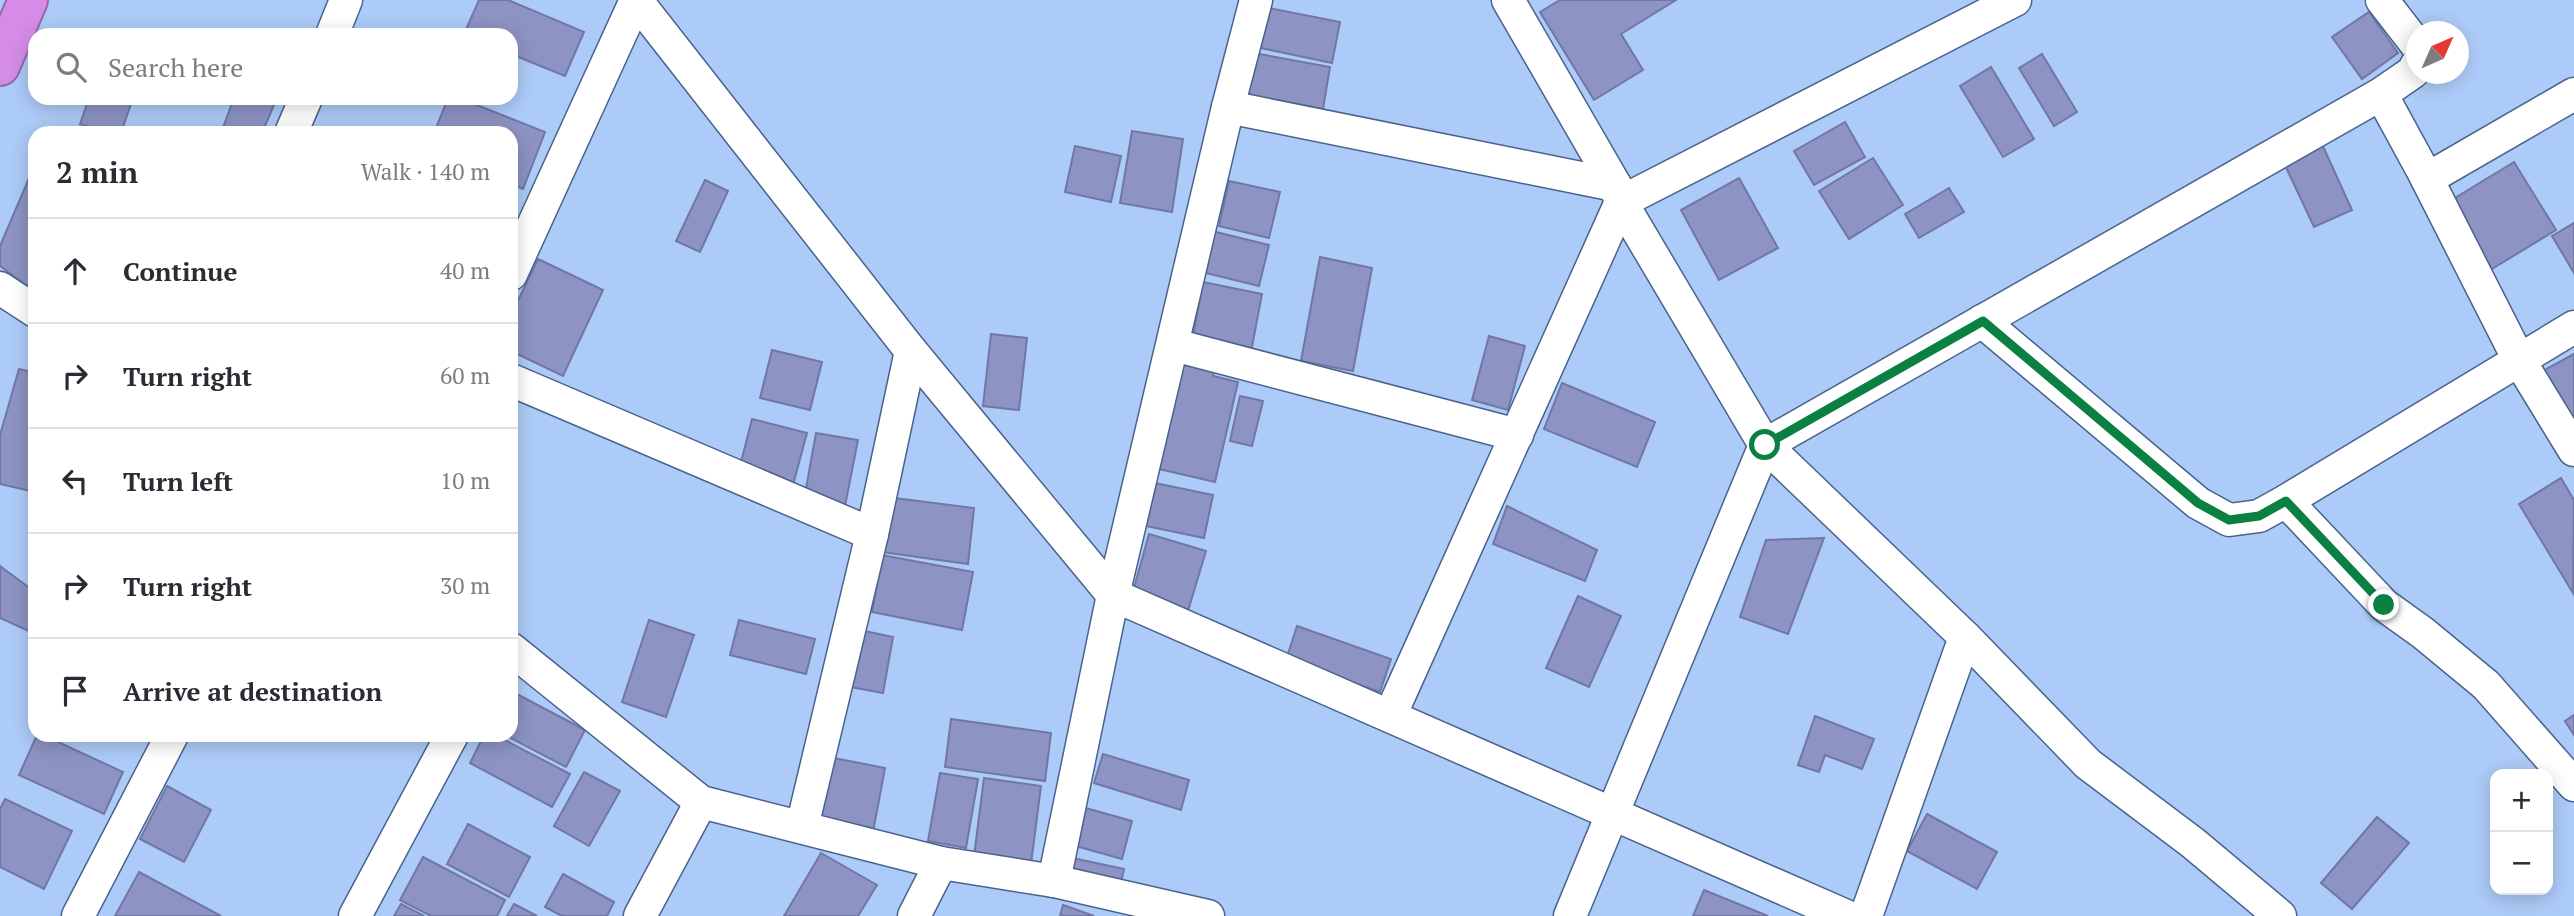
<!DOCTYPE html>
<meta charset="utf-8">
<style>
body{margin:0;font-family:"PT Serif",serif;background:#f2f2f3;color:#2b2b33}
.controls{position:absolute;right:21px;bottom:21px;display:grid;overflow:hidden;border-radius:14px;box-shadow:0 4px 18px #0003}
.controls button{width:63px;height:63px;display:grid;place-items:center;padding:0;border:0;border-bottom:2px solid #e1e1e2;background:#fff;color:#2b2b33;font:35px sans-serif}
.compass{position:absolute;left:2406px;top:21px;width:63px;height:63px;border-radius:50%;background:#fff;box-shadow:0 4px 18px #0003;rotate:45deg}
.stop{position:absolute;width:21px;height:21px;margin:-16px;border:5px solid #0b8043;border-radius:50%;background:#fff}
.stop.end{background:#0b8043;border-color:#fff;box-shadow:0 2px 7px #0008}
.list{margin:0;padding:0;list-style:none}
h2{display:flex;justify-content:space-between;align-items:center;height:91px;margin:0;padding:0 28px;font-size:30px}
h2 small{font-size:23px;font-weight:400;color:#7c7c81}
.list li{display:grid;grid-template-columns:46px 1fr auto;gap:21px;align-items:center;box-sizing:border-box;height:105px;padding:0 28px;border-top:2px solid #e1e1e2}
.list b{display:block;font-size:26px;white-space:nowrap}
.list em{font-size:23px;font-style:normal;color:#7c7c81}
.icon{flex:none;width:38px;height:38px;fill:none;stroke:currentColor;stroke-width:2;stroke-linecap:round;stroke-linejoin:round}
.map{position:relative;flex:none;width:2574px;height:916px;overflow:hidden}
.search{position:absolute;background:#fff;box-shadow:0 4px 18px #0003;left:28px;top:28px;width:490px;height:77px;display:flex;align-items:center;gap:18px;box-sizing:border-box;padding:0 24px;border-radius:21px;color:#7c7c81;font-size:26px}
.panel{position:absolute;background:#fff;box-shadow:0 4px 18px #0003;left:28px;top:126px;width:490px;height:616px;border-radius:21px}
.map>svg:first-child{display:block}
.building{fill:#8d93c3;stroke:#7177a5;stroke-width:2}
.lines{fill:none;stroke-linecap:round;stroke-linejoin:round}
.street-casing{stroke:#49638c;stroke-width:35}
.highway-casing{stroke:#9368a9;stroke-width:42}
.street{stroke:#fff;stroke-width:32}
.highway{stroke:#d48ce7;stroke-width:38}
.route{stroke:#0b8043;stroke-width:9}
</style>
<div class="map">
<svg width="2574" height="916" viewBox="0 0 2574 916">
<rect width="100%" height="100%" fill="#adcbf8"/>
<g class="building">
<path d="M479,0H508L584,32L565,76L511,54V35L464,34Z"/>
<path d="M1560,0H1676L1621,34L1643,70L1594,100L1540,12Z"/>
<path d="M1264,7L1340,22L1332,63L1256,47Z"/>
<path d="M2369,12L2398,53L2362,79L2332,37Z"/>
<path d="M1254,53L1330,67L1323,109L1247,95Z"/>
<path d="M2042,54L2077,112L2054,126L2019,68Z"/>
<path d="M1991,67L2034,139L2003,157L1960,86Z"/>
<path d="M89,98H133L121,133H108L80,124Z"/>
<path d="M234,98H277L262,133H221Z"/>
<path d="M448,98H459L545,132L523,189L511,184V133H434Z"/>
<path d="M1845,122L1865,157L1814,185L1794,151Z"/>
<path d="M1132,131L1183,139L1172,212L1120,203Z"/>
<path d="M2322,144L2352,210L2314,227L2283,161Z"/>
<path d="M1075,146L1121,156L1111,202L1065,192Z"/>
<path d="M1873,158L1903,205L1849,239L1819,191Z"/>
<path d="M2514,162L2556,230L2487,272L2445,204Z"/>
<path d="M35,164V292L0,266V246Z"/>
<path d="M1739,178L1778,248L1719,280L1681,210Z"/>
<path d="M705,180L728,191L700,252L676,241Z"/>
<path d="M1229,181L1280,192L1269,238L1219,226Z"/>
<path d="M1949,188L1964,212L1919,238L1905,214Z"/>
<path d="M2574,223V273L2552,236Z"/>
<path d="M1212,231L1269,245L1259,286L1202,272Z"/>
<path d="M1320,257L1372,268L1353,371L1301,361Z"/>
<path d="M538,259L603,290L563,376L511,351V315Z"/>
<path d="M1203,282L1262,294L1251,352L1192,341Z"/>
<path d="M991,334L1027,338L1019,410L983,406Z"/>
<path d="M1489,336L1525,346L1508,410L1472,400Z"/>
<path d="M772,350L822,362L810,410L760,398Z"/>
<path d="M2574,354V441L2537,374Z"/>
<path d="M1182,364L1214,371L1213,376L1238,382L1215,482L1159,469Z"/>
<path d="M19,369L35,373V492L0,484V435Z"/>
<path d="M1562,383L1655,422L1637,467L1544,429Z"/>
<path d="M1240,396L1263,401L1252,446L1230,441Z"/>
<path d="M752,419L807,433L793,485L739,470Z"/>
<path d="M816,433L858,440L844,511L805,494Z"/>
<path d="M2561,478L2574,500L2573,593L2519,504Z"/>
<path d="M1155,483L1213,495L1204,538L1146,526Z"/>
<path d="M887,497L974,508L968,564L881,552Z"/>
<path d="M1507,506L1597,550L1585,581L1493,544Z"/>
<path d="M1149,534L1206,551L1188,611L1132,595Z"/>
<path d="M1824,538L1788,634L1740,617L1766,540Z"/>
<path d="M882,555L973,572L962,630L872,612Z"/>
<path d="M0,566L35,592V634L0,618Z"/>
<path d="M1578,596L1621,616L1589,687L1546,668Z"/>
<path d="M649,620L694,635L666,717L622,702Z"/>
<path d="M739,620L815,639L806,674L730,655Z"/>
<path d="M1297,626L1391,659L1380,692L1286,660Z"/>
<path d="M860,630L893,637L883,693L850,687Z"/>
<path d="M513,692L585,730L566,767L505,735H511Z"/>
<path d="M2574,715V735L2565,721Z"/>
<path d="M1815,716L1874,739L1862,769L1825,755L1819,772L1798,765Z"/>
<path d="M951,719L1051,733L1045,781L945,767Z"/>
<path d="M37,735H43L123,772L104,814L19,775Z"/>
<path d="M484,735H495L570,774L552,807L470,763Z"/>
<path d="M1103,754L1189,780L1181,810L1094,783Z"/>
<path d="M829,757L885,768L873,832L817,821Z"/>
<path d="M584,772L620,791L589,846L554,826Z"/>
<path d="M940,773L978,779L966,848L928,841Z"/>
<path d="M984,778L1041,786L1031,864L974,856Z"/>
<path d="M167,786L211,810L184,862L140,839Z"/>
<path d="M5,799L72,831L44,889L0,867V809Z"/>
<path d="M1082,807L1132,821L1122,859L1072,845Z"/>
<path d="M1927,814L1997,852L1977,889L1907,851Z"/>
<path d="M2377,817L2409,843L2352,909L2321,883Z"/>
<path d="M468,824L530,857L509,897L447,864Z"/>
<path d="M821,853L877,885L858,916H784Z"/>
<path d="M423,857L505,900L497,916H431L400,900Z"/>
<path d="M1068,857L1124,869L1120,887L1065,874Z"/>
<path d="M139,872L221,916H115Z"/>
<path d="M563,874L614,902L607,916H562L545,907Z"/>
<path d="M1704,890L1768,916H1693Z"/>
<path d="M401,904L424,916H394Z"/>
<path d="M514,904L537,916H507Z"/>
<path d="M1063,905L1094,916H1060Z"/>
</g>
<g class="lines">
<g class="street-casing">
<g id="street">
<path d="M636,0L911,351L1113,595L1846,916"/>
<path d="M1508,0L1615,185L1621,202L1765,445L1965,637L2088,764L2193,843L2280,916"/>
<path d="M2382,0L2416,44"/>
<path d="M332,35L346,0"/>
<path d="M2381,94L2423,171L2519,360L2574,450"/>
<path d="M1228,107L1615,185"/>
<path d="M291,133L306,98"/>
<path d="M2427,179L2574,94"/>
<path d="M511,274L636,0"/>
<path d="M0,288L35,311"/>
<path d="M1982,321L2198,503L2229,520L2259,516L2286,501L2574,327"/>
<path d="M1174,345L1517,435"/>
<path d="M511,380L872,534"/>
<path d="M2286,501L2384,605L2423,633L2486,685L2574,785"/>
<path d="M511,649L701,802L941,863L1054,881L1208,916"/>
<path d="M1390,716L1621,202L2015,0"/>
<path d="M802,827L872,534L911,351"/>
<path d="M1054,881L1113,595L1228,107L1256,0"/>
<path d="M78,916L172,735"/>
<path d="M355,916L452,735"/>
<path d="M640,916L701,802"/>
<path d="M914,916L941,863"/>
<path d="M1570,916L1765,445L2381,94L2413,72L2416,66"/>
<path d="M1866,916L1965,637"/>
</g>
</g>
<g class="highway-casing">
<path id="highway" d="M0,66L28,0"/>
</g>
<use href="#street" class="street"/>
<use href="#highway" class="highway"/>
</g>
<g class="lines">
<path class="route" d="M1765,445L1983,321L2198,503L2229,520L2259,516L2286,501L2384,605"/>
</g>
</svg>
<div class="controls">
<button>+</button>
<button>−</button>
</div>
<svg class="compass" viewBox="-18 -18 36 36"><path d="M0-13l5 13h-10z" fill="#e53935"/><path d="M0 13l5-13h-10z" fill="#7c7c81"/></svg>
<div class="stop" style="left:1765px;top:445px"></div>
<div class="stop end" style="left:2384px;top:605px"></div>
<div class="search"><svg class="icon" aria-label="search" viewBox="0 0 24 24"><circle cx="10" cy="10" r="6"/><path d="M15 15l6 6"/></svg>Search here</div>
<section class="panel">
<h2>2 min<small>Walk · 140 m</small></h2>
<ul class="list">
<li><svg class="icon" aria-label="ahead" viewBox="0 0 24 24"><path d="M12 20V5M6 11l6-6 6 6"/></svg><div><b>Continue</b></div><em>40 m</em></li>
<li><svg class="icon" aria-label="right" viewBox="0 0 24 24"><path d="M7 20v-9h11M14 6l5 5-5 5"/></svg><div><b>Turn right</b></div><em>60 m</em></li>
<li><svg class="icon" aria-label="left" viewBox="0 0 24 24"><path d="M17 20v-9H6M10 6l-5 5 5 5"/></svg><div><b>Turn left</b></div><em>10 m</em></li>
<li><svg class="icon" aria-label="right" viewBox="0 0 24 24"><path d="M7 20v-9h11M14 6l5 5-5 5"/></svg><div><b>Turn right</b></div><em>30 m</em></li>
<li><svg class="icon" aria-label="arrive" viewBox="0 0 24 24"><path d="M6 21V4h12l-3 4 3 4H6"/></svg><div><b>Arrive at destination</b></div></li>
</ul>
</section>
</div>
